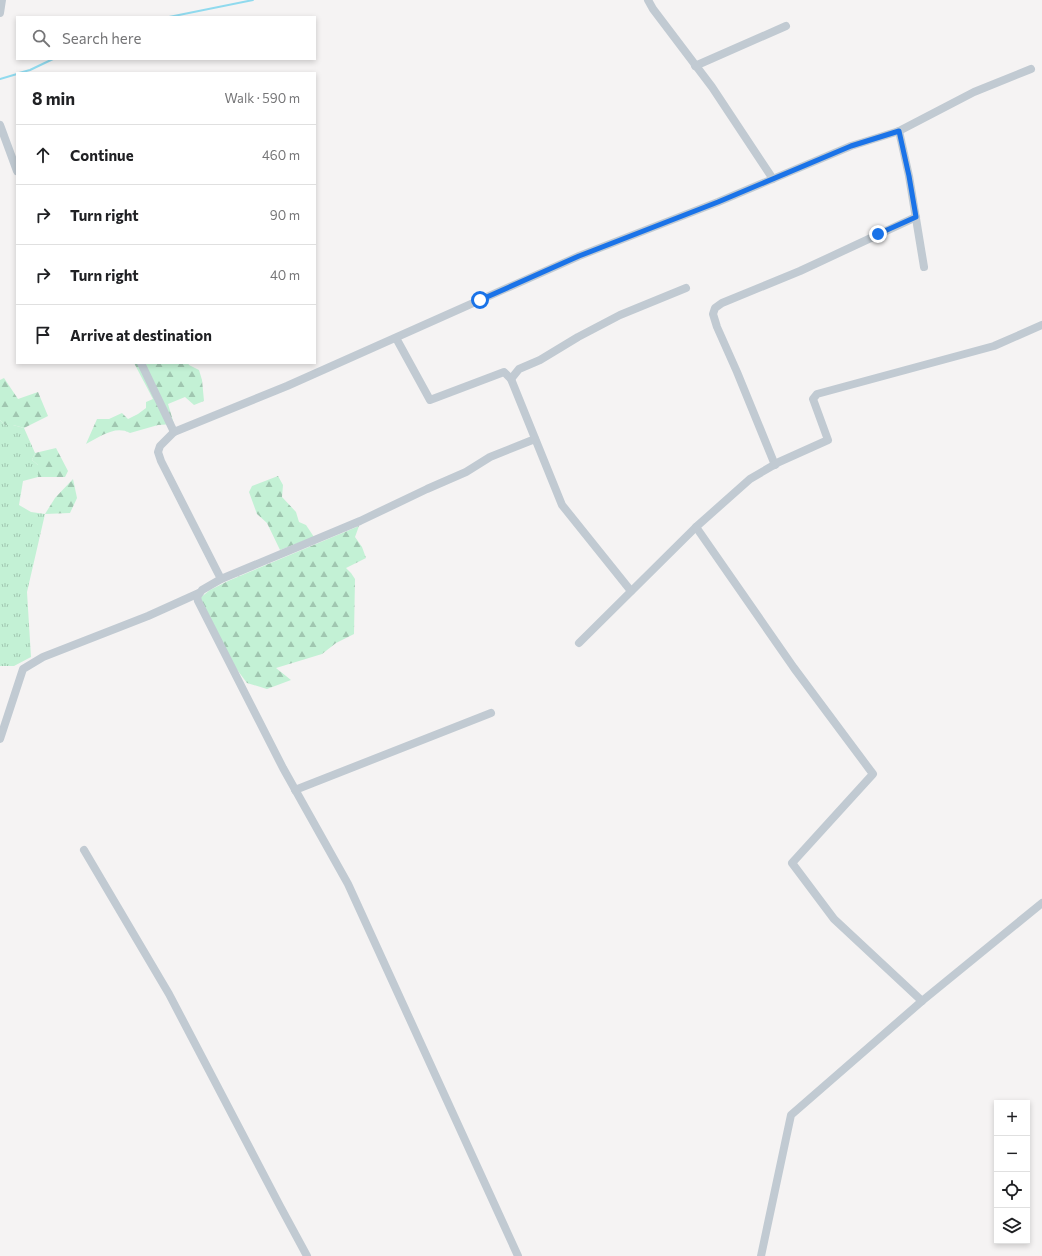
<!DOCTYPE html>
<meta charset="utf-8">
<style>
body{margin:0;font-family:Commissioner,sans-serif;background:#f6f6f6;color:#202124}
.controls{position:absolute;right:12px;bottom:12px;display:grid;overflow:hidden;border-radius:0px;box-shadow:0 2px 6px #0003}
.controls button{width:36px;height:36px;display:grid;place-items:center;padding:0;border:0;border-bottom:1px solid #e0e0e0;background:#fff;color:#202124;font:20px sans-serif}
.stop{position:absolute;width:12px;height:12px;margin:-9px;border:3px solid #1a73e8;border-radius:50%;background:#fff}
.stop.end{background:#1a73e8;border-color:#fff;box-shadow:0 1px 4px #0008}
.list{margin:0;padding:0;list-style:none}
h2{display:flex;justify-content:space-between;align-items:center;height:52px;margin:0;padding:0 16px;font-size:17px}
h2 small{font-size:13px;font-weight:400;color:#757577}
.list li{display:grid;grid-template-columns:26px 1fr auto;gap:12px;align-items:center;box-sizing:border-box;height:60px;padding:0 16px;border-top:1px solid #e0e0e0}
.list b{display:block;font-size:15px;white-space:nowrap}
.list em{font-size:13px;font-style:normal;color:#757577}
.icon{flex:none;width:22px;height:22px;fill:none;stroke:currentColor;stroke-width:2;stroke-linecap:round;stroke-linejoin:round}
.map{position:relative;flex:none;width:1042px;height:1256px;overflow:hidden}
.search{position:absolute;background:#fff;box-shadow:0 2px 6px #0003;left:16px;top:16px;width:300px;height:44px;display:flex;align-items:center;gap:10px;box-sizing:border-box;padding:0 14px;border-radius:0px;color:#757577;font-size:15px}
.panel{position:absolute;background:#fff;box-shadow:0 2px 6px #0003;left:16px;top:72px;width:300px;height:292px;border-radius:0px}
.map>svg:first-child{display:block}
.grass{fill:url(#grass-tufts)}
.forest{fill:url(#forest-firs)}
.lines{fill:none;stroke-linecap:round;stroke-linejoin:round}
.stream{stroke:#90daee;stroke-width:2}
.minor{stroke:#c1cad2;stroke-width:8}
.route{stroke:#1a73e8;stroke-width:5}
</style>
<div class="map">
<svg width="1042" height="1256" viewBox="0 0 1042 1256">
<defs>
<pattern id="grass-tufts" width="24" height="20" patternUnits="userSpaceOnUse"><rect width="24" height="20" fill="#c3f1d5"/><path d="M3 7l-1-3M5 7V3M7 7l1-3M15 17l-1-3M17 17v-4M19 17l1-3" fill="none" stroke="#a0c6b0"/></pattern>
<pattern id="forest-firs" width="22" height="20" patternUnits="userSpaceOnUse"><rect width="22" height="20" fill="#c3f1d5"/><path d="M5 1l3.5 6h-7zM16 11l3.5 6h-7z" fill="#a0c6b0"/></pattern>
</defs>
<rect width="100%" height="100%" fill="#f5f3f3"/>
<path class="grass" d="M0,420L5,425H13L24,428L35,453L32,460L38,465V477L23,481L19,505L31,512L45,514L27,592L31,657L14,666H0Z"/>
<g class="forest">
<path d="M134,363H188L189,365L199,370L202,380L204,401L194,405L185,397L168,404L174,424L158,425L130,433C115,425 100,437 86,444L97,419H109L122,413L128,419L138,414L146,408V402L153,399Z"/>
<path d="M4,378L18,399L38,392L48,416L24,428L13,425H5L0,420V380Z"/>
<path d="M56,448L68,471L65,477H38V465L32,460L35,453Z"/>
<path d="M278,476L283,485L282,497L296,512L299,522L306,525L314,537L280,550L267,523L257,514L249,492L252,486Z"/>
<path d="M73,479L77,498L70,513L45,514L55,498Z"/>
<path d="M359,526L355,537L362,547L366,558L346,568L351,573L355,579L354,634L336,643L322,654L276,668L291,680L267,689L247,683L232,663L200,598L210,590L228,581Z"/>
</g>
<g class="lines">
<g class="stream">
<path d="M169,17L253,0"/>
<path d="M19,73L30,70L53,59"/>
<path d="M0,79L17,74"/>
</g>
<g class="minor">
<path d="M648,0L653,9L712,87L773,179"/>
<path d="M0,13L2,0"/>
<path d="M695,66L786,26"/>
<path d="M0,125L17,171"/>
<path d="M899,131L909,176L924,267"/>
<path d="M396,338L430,400L504,372L511,379L562,505L631,591"/>
<path d="M141,363L174,432L287,386L579,256L718,202L851,146L899,131L974,92L1031,69"/>
<path d="M511,379L519,369L540,360L578,337L620,315L686,288"/>
<path d="M174,432L160,446L158,452L161,461L221,579"/>
<path d="M775,465L737,372L717,327L713,314L715,308L722,303L800,271L916,217"/>
<path d="M696,527L794,668L873,774L792,863L834,919L922,1001"/>
<path d="M579,643L696,527L750,479L779,462L828,440L813,399L817,394L994,346L1042,325"/>
<path d="M0,739L23,669L43,657L148,616L199,593"/>
<path d="M295,790L491,713"/>
<path d="M84,850L169,994L280,1206L307,1256"/>
<path d="M518,1256L348,884L283,768L198,601L197,597L202,590L221,579L360,521L427,489L466,472L490,457L535,439"/>
<path d="M761,1256L791,1115L922,1001L1042,903"/>
</g>
</g>
<g class="lines">
<path class="route" d="M480,300L579,256L718,202L851,146L899,131L909,176L916,217L878,234"/>
</g>
</svg>
<div class="controls">
<button>+</button>
<button>−</button>
<button><svg class="icon" aria-label="locate" viewBox="0 0 24 24"><circle cx="12" cy="12" r="6"/><path d="M12 2v4M12 18v4M2 12h4M18 12h4"/></svg></button>
<button><svg class="icon" aria-label="layers" viewBox="0 0 24 24"><path d="M12 4l9 5-9 5-9-5zM3 14l9 5 9-5"/></svg></button>
</div>
<div class="stop" style="left:480px;top:300px"></div>
<div class="stop end" style="left:878px;top:234px"></div>
<div class="search"><svg class="icon" aria-label="search" viewBox="0 0 24 24"><circle cx="10" cy="10" r="6"/><path d="M15 15l6 6"/></svg>Search here</div>
<section class="panel">
<h2>8 min<small>Walk · 590 m</small></h2>
<ul class="list">
<li><svg class="icon" aria-label="ahead" viewBox="0 0 24 24"><path d="M12 20V5M6 11l6-6 6 6"/></svg><div><b>Continue</b></div><em>460 m</em></li>
<li><svg class="icon" aria-label="right" viewBox="0 0 24 24"><path d="M7 20v-9h11M14 6l5 5-5 5"/></svg><div><b>Turn right</b></div><em>90 m</em></li>
<li><svg class="icon" aria-label="right" viewBox="0 0 24 24"><path d="M7 20v-9h11M14 6l5 5-5 5"/></svg><div><b>Turn right</b></div><em>40 m</em></li>
<li><svg class="icon" aria-label="arrive" viewBox="0 0 24 24"><path d="M6 21V4h12l-3 4 3 4H6"/></svg><div><b>Arrive at destination</b></div></li>
</ul>
</section>
</div>
